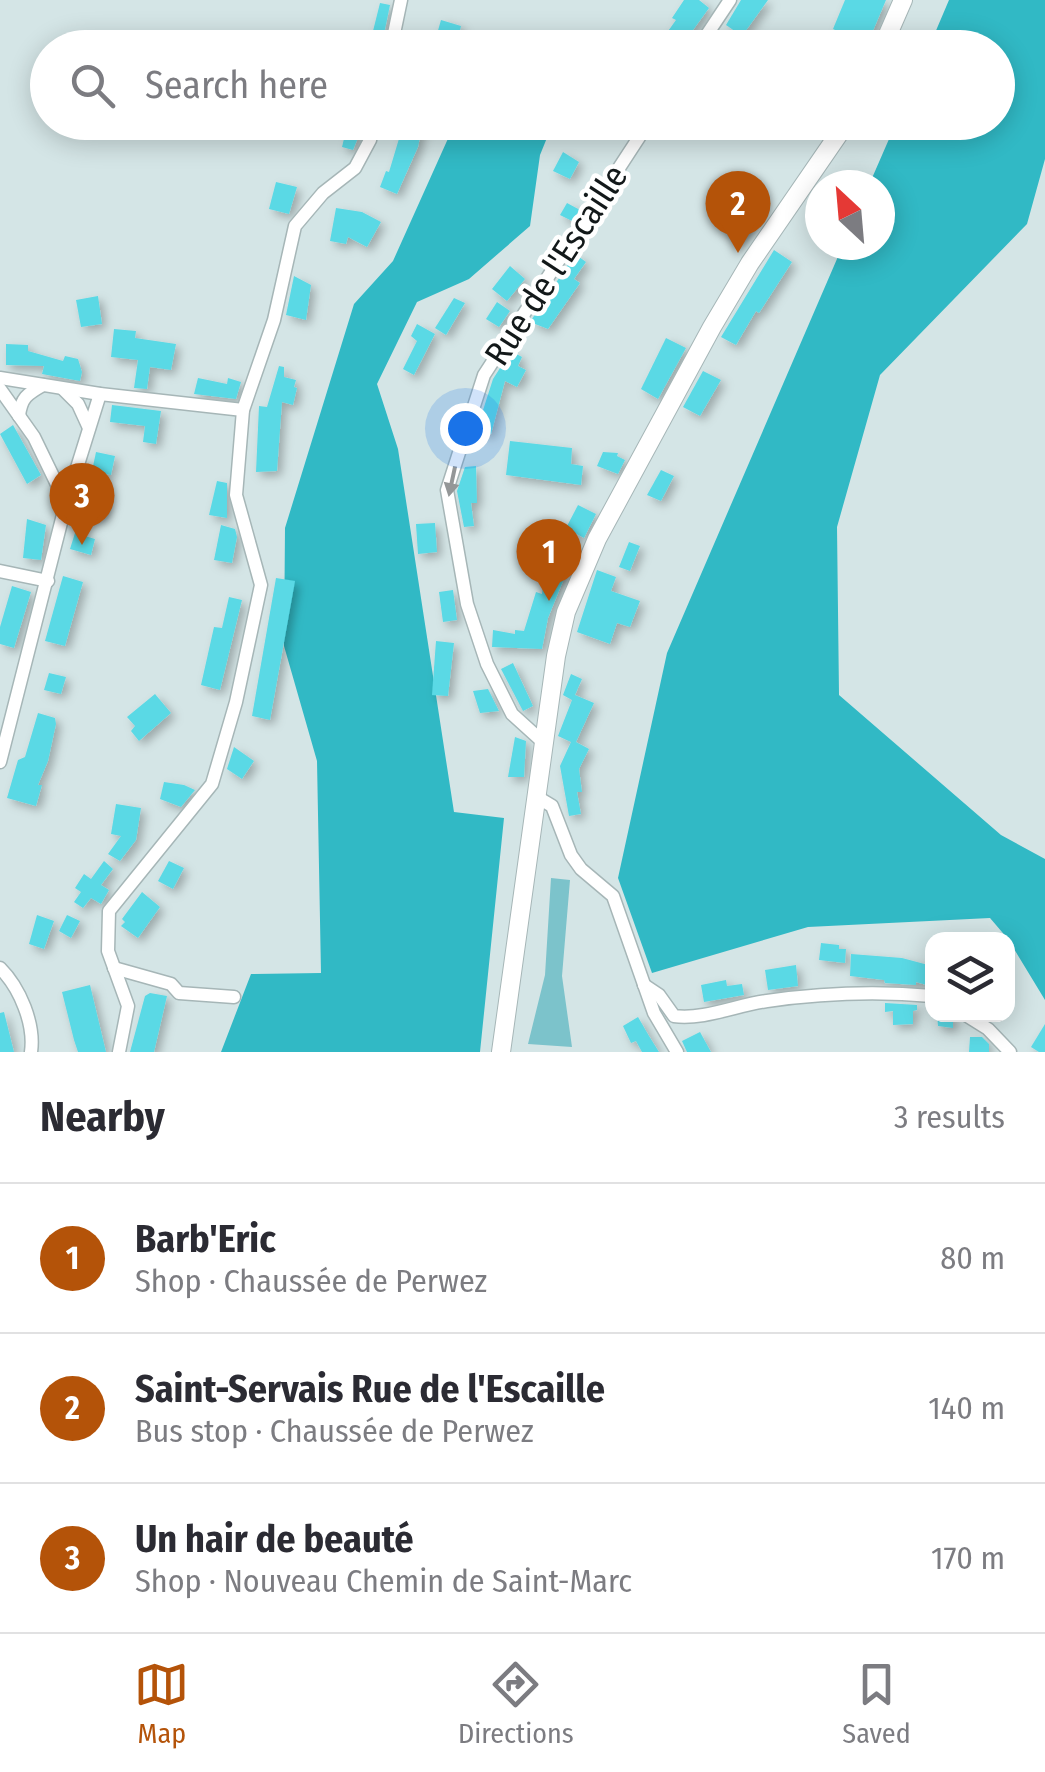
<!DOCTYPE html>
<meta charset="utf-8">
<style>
body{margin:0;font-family:"Fira Sans Condensed",sans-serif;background:#f7f7f7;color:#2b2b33}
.controls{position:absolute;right:30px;bottom:30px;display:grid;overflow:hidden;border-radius:20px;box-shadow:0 5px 25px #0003}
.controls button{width:90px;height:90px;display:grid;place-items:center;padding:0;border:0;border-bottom:2px solid #e1e1e2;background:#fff;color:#2b2b33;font:50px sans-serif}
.compass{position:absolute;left:805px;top:170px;width:90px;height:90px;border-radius:50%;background:#fff;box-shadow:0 5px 25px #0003;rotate:334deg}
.you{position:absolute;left:465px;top:428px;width:35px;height:35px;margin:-25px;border:8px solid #fff;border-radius:50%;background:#1a73e8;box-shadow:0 0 0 15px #1a73e833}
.badge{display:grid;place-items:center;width:65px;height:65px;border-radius:50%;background:#b45309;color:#fff;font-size:32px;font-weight:700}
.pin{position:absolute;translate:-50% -82px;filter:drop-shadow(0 2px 5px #0008)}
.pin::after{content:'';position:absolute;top:52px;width:35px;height:30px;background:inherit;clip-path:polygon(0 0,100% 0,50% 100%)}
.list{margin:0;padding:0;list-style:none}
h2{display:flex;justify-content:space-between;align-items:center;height:130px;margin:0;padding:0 40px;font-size:42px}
h2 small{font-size:32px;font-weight:400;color:#7c7c81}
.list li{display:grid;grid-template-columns:65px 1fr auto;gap:30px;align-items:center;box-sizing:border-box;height:150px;padding:0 40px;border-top:2px solid #e1e1e2}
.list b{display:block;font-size:38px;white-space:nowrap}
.list p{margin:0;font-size:32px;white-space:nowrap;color:#7c7c81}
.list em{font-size:32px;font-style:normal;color:#7c7c81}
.icon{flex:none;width:55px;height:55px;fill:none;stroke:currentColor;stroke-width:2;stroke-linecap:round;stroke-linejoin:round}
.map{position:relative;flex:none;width:1045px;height:1052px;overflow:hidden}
.search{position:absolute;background:#fff;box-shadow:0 5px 25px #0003;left:30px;right:30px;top:30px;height:110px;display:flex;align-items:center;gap:25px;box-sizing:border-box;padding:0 35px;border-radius:55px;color:#7c7c81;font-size:38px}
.sheet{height:580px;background:#fff}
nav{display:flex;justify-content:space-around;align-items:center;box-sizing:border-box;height:140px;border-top:2px solid #e1e1e2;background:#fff;font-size:28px;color:#7c7c81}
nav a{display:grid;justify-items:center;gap:5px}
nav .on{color:#b45309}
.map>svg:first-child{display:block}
.green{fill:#7cc3cb}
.forest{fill:#31b9c5}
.building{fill:#5ad9e5;filter:url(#shadow)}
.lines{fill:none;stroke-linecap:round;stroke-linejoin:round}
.minor-casing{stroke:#a6b6b7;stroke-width:15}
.secondary-casing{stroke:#a6b6b7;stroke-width:20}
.minor{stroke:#fff;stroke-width:12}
.secondary{stroke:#fff;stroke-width:18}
.oneway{fill:#949798}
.labels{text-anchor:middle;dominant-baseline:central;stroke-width:9;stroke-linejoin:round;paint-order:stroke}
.street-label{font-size:35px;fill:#121819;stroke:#fff}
</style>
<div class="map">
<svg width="1045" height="1052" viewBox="0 0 1045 1052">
<defs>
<filter id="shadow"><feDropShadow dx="4.5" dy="4.5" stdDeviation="5" flood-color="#0004"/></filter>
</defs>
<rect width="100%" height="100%" fill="#d4e5e6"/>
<path class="green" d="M551,878L570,880L562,976L572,1047L528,1044L545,975Z"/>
<g class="forest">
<path d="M949,0H1045V159L1027,224L880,375L837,527L839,695L1001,835L1045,859V1000L1008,939L990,918L808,927L652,973L618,878L667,653L843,245H880V185H869L896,123L998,122V48L929,47Z"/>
<path d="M455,123H553L540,155L530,226L469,279L417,302L377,384L398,449L454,812L504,818L480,1052H221L251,974L321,973L317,761L284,646L285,528L354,304L393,261Z"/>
</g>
<g class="building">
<path d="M684,0H699L709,8L680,48H656L676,20L672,18Z"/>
<path d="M741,0H768L742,36L726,25Z"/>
<path d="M845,0H886L867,45L833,29Z"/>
<path d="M380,3L390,5L384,34L373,31Z"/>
<path d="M441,20L461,26L456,48H433Z"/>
<path d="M348,122L364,123L353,150L342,147Z"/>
<path d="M404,122H423L418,147L397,194L380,187L386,171L389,172Z"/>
<path d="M563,152L579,162L570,179L553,171Z"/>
<path d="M276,182L297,187L289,214L269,209Z"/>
<path d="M567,203L580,210L572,221L560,215Z"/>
<path d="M336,208L362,212L381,222L367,247L348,237L346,244L330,241Z"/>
<path d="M732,213L751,225L742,241L722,229Z"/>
<path d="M774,250L792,262L759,313L756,311L736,345L721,337Z"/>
<path d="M575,254L586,262L574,279L580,283L548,329L530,322Z"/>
<path d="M510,266L525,279L507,301L492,289Z"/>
<path d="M294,276L311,285L306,320L286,315Z"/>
<path d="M98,296L102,324L81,327L76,300Z"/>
<path d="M454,298L465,303L446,335L435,328Z"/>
<path d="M497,302L510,311L499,327L486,319Z"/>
<path d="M417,324L435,334L414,375L403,369L417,341L411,336Z"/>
<path d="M114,329L136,331L135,338L176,344L171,370L150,367L147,389L134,388L138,360L111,357Z"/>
<path d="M666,338L686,348L658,399L641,389Z"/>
<path d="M6,344L28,345V351L63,361L65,356L78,359L82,372L80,381L42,374L44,366L6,365Z"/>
<path d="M511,351L522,357L518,366L526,370L517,387L505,381L491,434L476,432L493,379Z"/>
<path d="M279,366L284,367V377L296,380L294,387L297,388L293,405L282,402L277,471L256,472L259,406L267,407Z"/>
<path d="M703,371L721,380L700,416L683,407Z"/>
<path d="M198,378L227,384L228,378L241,382L236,399L194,394Z"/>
<path d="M112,405L161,411L156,444L143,442L145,426L110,422Z"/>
<path d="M13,425L41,475L27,484L0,434Z"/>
<path d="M510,441L572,448L571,464L583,466L581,485L506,475Z"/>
<path d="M96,452L115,456L111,475L92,471Z"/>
<path d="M603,452L618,453L617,456L625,460L618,474L597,466Z"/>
<path d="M476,466L477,503H471L474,526L464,527L457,491L465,467Z"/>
<path d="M661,470L674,476L661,501L647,495Z"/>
<path d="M217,481L227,483V518L209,515Z"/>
<path d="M87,495L106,498L104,518L84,514Z"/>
<path d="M578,505L596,514L584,538L566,528Z"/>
<path d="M27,519L46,525L41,560L23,558Z"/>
<path d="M435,523L437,552L418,554L416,524Z"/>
<path d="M221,525L235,529L237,537L232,563L214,560Z"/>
<path d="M75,533L95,539L91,555L70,549Z"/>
<path d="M629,542L640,546L630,571L619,567Z"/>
<path d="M545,566L568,569L548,618L542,649L492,647L493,630L515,634V630L524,631L536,592L542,594Z"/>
<path d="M597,570L616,577L611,591L640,601L630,627L617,623L610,644L577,632Z"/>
<path d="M63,576L83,582L65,646L45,641Z"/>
<path d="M276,578L295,581L270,720L252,716Z"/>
<path d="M12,586L31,592L14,648L0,644V627Z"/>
<path d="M453,590L457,620L443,622L439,592Z"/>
<path d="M229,597L242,600L220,690L201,685L214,627L222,628Z"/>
<path d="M436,641L454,643L448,696L432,695Z"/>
<path d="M513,663L533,706L523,711L501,669Z"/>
<path d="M49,673L66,677L61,694L44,690Z"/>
<path d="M571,674L582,679L575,695L594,703L576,742L589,749L579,769L582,792H577L581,814L569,816L560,766L571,742L558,736L572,700L563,695Z"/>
<path d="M488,689L499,711L480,713L473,691Z"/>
<path d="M155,694L171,713L139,741L131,731L135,726L127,717Z"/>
<path d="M38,713L55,718L56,724L48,761L38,785H42L36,806L7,798L18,760L25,757Z"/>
<path d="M515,737L526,741L524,777H508Z"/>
<path d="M234,747L254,761L242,779L227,769Z"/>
<path d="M164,782L184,785L195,790L181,807L160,799Z"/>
<path d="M116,804L141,808L136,840L120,861L108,854L121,836L111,834Z"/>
<path d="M104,861L113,869L101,885L109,890L101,904L91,898L83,908L74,902L81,892L75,888L84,874L91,879Z"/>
<path d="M169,861L184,868L173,889L158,881Z"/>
<path d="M142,892L160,907L138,938L121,926L125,922L122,919Z"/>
<path d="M37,915L54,921L44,949L29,944Z"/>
<path d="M67,915L80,921L71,938L59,931Z"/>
<path d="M821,943L839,945V949H846L845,963L819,960Z"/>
<path d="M851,954L902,958L932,966L930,986L916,982V985L885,983L884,980L850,976Z"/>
<path d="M796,965L798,986L768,990L765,970Z"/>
<path d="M726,980L727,986L742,984L744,995L704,1002L701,985Z"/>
<path d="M90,985L106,1052H78L74,1040L62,992Z"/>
<path d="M150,993L167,996L154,1052H130L145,996Z"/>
<path d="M885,1003L917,1005V1010L913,1011V1024L893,1025V1011L885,1012Z"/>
<path d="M4,1012L14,1052H0V1013Z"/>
<path d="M937,1014H953V1028L938,1026Z"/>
<path d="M638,1017L649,1036L659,1052H642L636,1041L631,1043L623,1026Z"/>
<path d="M1045,1024V1052H1039L1031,1047Z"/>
<path d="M700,1032L711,1052H687L682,1041Z"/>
<path d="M970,1037H982L989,1044V1052H969Z"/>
</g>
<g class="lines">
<g class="minor-casing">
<g id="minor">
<path d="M391,48L401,0"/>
<path d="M698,48L730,0"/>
<path d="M806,122L836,139"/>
<path d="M0,378L100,394L243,410"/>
<path d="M0,389L34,437L66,503"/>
<path d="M63,389L78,404L89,428"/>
<path d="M19,416C21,398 27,394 43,385"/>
<path d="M0,571L48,581"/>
<path d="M544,743L512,714L487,664L467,604L447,490L484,375L649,122"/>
<path d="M0,762L66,503L100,394"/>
<path d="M537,797L552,806L571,855L581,869L613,896L654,1013L677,1052"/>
<path d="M0,968C20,988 35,1024 31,1052"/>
<path d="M114,968L171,984L179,993L234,997"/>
<path d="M644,985L659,995L674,1016C704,1020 737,1005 767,1001C823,993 877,991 932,996"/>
<path d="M964,1014L988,1029L1010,1052"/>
<path d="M119,1052L128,1006L108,951L109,911L212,784L236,702L261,585L236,495L243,410L274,320L295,226L323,193L355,168L370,140L374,122"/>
</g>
</g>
<g class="secondary-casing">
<g id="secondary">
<path d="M882,48L903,0"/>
<path d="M501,1052L556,656L566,612L597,539L712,327L750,263L847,122"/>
</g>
</g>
<use href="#minor" class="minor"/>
<use href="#secondary" class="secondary"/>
</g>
<defs><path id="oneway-solid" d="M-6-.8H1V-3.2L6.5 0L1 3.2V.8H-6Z" transform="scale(2.5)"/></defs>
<use class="oneway" href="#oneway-solid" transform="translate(452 481) rotate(102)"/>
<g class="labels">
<g class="street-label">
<text transform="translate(556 265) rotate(-57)">Rue de l'Escaille</text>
</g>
</g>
</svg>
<div class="controls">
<button><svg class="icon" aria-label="layers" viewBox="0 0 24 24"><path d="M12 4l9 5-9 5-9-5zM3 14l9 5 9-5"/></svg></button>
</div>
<svg class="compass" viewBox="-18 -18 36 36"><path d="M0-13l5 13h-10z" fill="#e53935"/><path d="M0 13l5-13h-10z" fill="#7c7c81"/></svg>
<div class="you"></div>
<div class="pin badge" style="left:549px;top:601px">1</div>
<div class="pin badge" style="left:738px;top:253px">2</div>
<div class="pin badge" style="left:82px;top:545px">3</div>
<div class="search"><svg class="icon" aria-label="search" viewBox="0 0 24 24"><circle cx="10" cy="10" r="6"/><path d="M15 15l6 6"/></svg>Search here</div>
</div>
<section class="sheet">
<h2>Nearby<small>3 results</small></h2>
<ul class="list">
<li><span class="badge">1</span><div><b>Barb'Eric</b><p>Shop · Chaussée de Perwez</p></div><em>80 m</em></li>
<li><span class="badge">2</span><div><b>Saint-Servais Rue de l'Escaille</b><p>Bus stop · Chaussée de Perwez</p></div><em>140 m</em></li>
<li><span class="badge">3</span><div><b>Un hair de beauté</b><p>Shop · Nouveau Chemin de Saint-Marc</p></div><em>170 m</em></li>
</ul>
</section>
<nav>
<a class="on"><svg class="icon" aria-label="map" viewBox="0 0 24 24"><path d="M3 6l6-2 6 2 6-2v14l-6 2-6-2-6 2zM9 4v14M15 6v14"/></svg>Map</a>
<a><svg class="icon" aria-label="directions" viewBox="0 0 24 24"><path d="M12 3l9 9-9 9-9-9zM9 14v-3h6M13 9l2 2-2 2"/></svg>Directions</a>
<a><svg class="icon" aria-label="saved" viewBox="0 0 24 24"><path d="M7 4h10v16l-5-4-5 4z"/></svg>Saved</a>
</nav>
